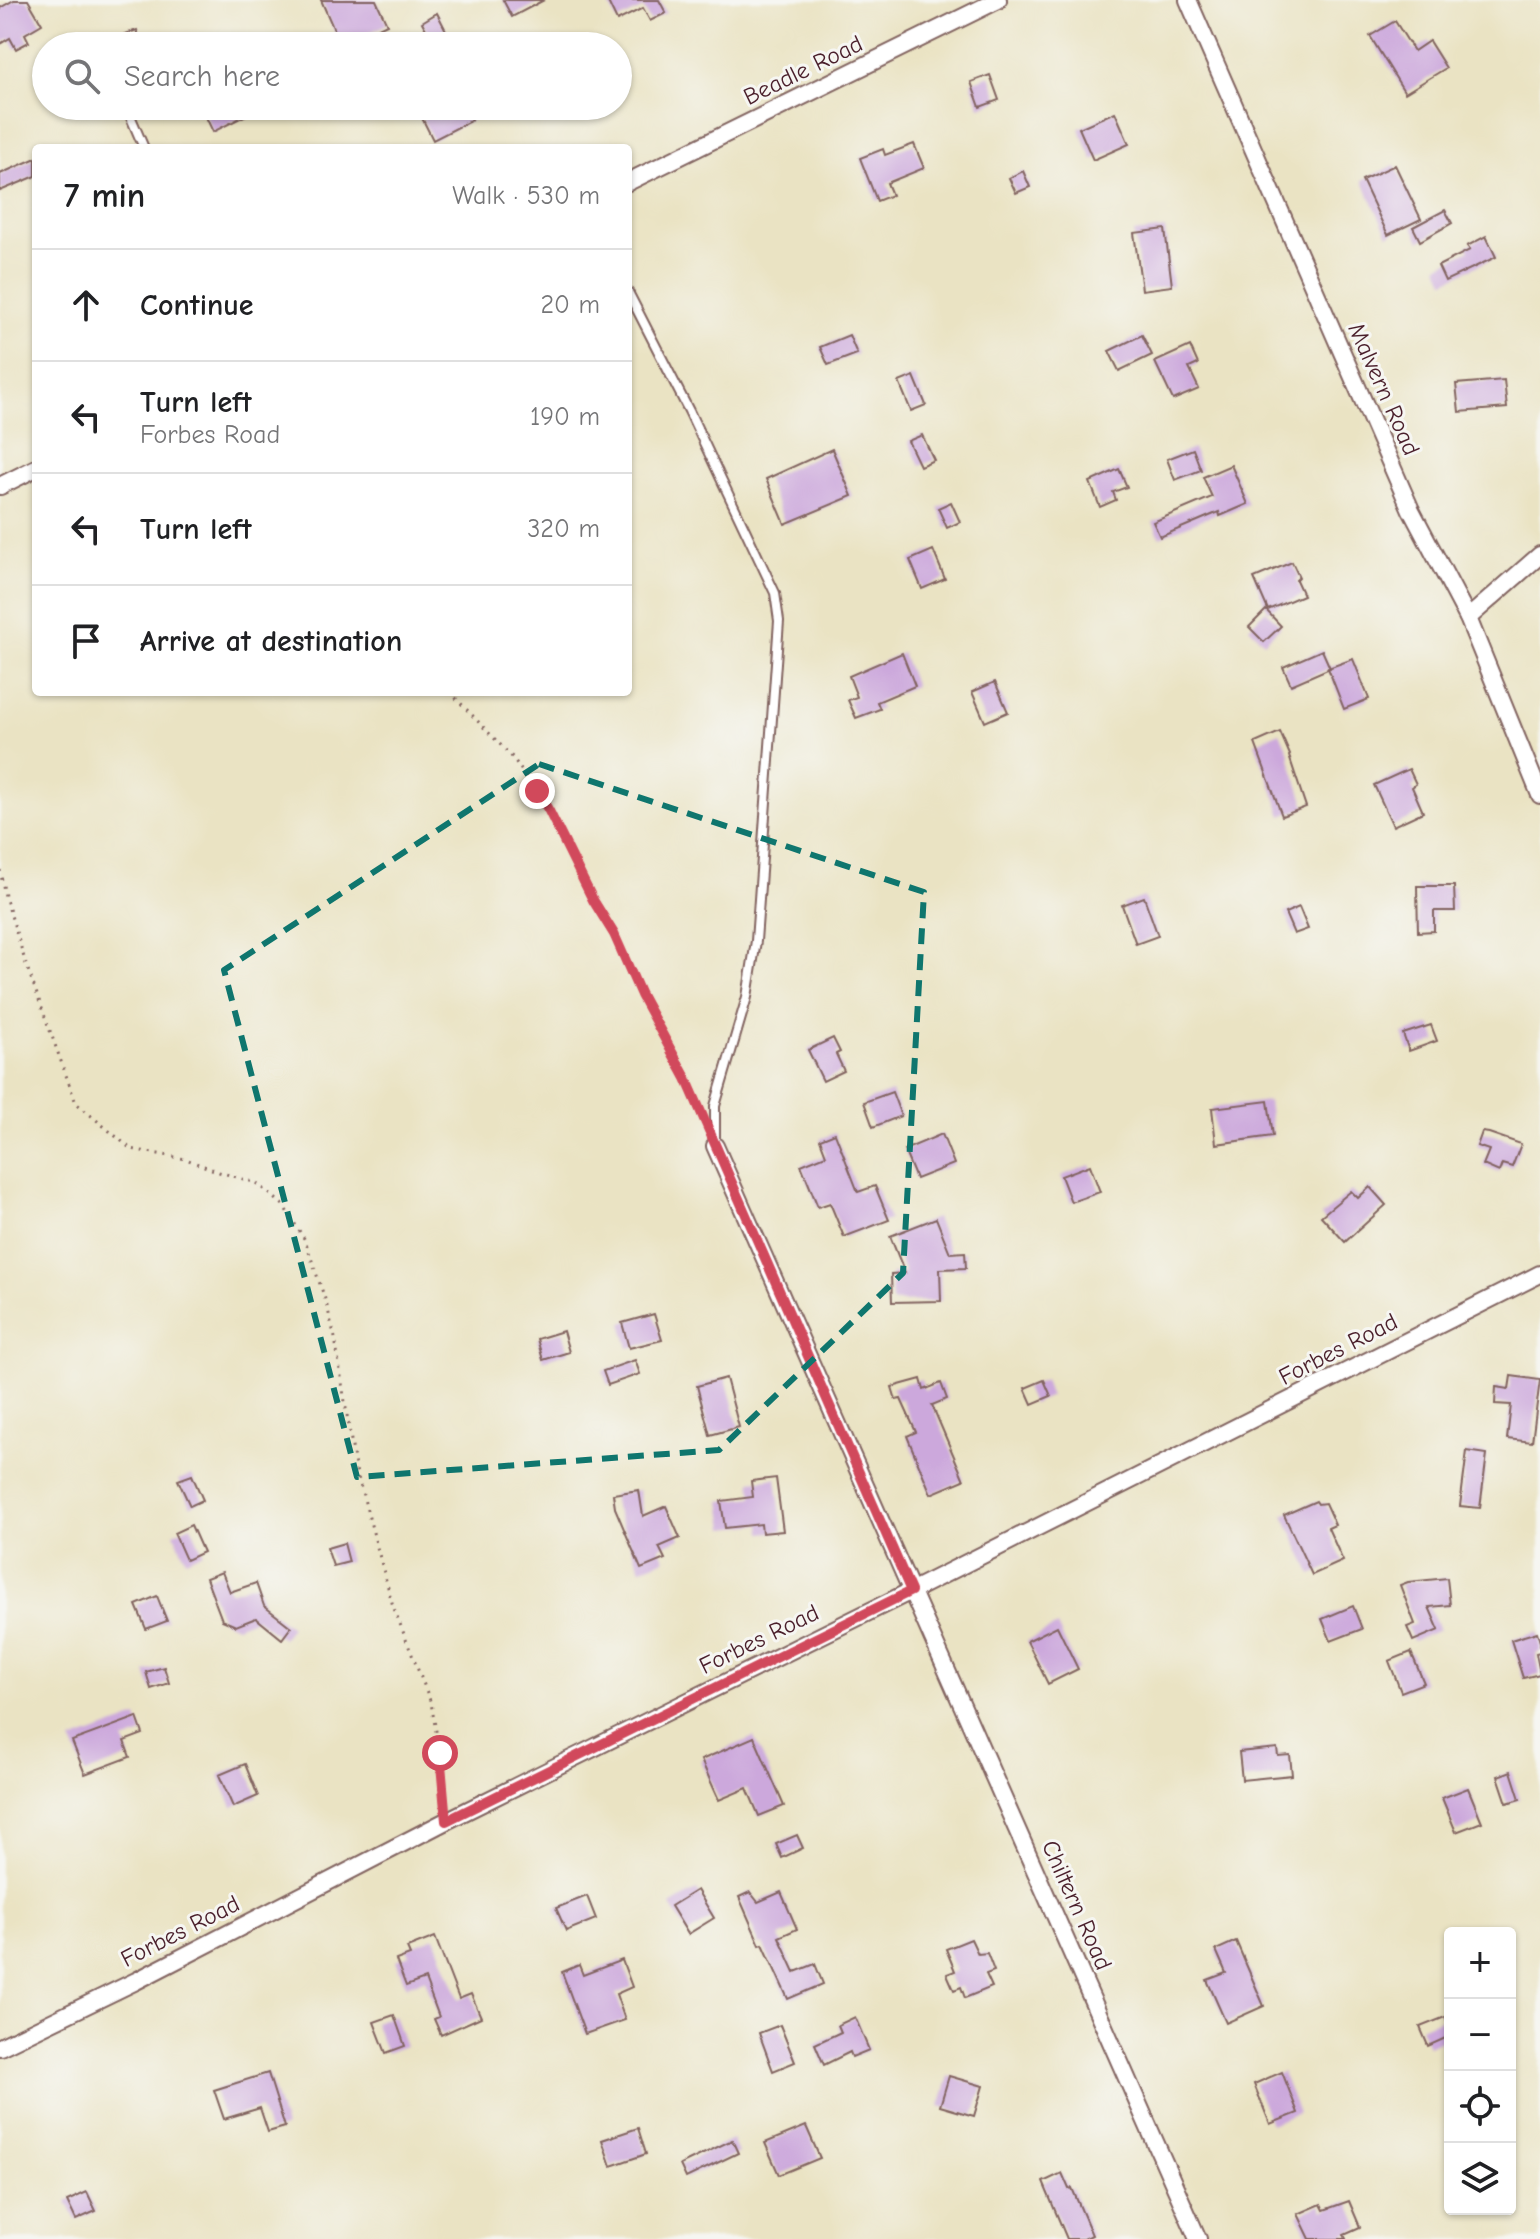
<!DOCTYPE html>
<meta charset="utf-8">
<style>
body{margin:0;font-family:"Comic Neue",sans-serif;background:#f2f2f2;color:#202124}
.controls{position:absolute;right:24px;bottom:24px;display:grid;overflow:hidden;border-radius:8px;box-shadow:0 2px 6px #0004}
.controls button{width:72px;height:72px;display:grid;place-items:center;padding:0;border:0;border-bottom:2px solid #e0e0e0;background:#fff;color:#202124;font:40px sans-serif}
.stop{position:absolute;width:24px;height:24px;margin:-18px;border:6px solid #d1495b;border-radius:50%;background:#fff}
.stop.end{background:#d1495b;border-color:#fff;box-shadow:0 2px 8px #0008}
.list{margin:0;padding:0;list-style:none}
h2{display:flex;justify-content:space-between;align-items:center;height:104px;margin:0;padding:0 32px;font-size:34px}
h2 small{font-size:26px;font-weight:400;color:#757577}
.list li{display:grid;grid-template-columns:52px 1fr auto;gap:24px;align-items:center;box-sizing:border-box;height:112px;padding:0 32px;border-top:2px solid #e0e0e0}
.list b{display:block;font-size:30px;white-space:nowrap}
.list p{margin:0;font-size:26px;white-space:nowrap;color:#757577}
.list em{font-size:26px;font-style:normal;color:#757577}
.icon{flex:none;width:44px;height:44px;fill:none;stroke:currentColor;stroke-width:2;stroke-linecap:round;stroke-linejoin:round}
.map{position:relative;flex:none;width:1540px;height:2239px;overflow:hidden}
.search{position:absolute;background:#fff;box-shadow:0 2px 6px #0004;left:32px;top:32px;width:600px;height:88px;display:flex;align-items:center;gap:20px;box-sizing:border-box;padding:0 28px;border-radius:44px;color:#757577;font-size:30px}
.panel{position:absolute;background:#fff;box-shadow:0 2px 6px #0004;left:32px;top:144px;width:600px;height:552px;border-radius:8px}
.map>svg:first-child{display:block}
.building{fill:#cca8dc}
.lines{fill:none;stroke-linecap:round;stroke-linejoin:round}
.lane-casing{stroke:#826460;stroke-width:12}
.street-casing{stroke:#826460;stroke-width:20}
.path{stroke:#826460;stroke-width:3;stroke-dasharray:2 6;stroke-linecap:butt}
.lane{stroke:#fff;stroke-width:8}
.street{stroke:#fff;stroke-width:16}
.route{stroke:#d1495b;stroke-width:10}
.marked{fill:none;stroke:#0f766e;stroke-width:6;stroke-dasharray:16 10;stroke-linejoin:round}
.labels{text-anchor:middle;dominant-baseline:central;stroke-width:6;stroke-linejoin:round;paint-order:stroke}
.street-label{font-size:24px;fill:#4a1f2b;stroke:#f6f6f2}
</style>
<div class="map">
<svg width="1540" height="2239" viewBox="0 0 1540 2239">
<rect width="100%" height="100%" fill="#f6f6f2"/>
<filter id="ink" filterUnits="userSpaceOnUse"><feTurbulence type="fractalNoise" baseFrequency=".0125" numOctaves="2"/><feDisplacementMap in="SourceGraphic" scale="16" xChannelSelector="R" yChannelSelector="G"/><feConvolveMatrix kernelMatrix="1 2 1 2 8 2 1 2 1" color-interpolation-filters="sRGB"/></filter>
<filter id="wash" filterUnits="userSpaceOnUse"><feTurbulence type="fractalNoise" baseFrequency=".006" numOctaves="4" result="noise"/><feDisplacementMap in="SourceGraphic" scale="32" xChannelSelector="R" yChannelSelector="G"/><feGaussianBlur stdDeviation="1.8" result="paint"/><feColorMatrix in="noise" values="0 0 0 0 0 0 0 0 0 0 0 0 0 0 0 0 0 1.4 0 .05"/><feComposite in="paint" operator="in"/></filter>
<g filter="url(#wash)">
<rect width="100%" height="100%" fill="#eae3c3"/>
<g id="blocks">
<g class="building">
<path d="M14,0H28L42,24L25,34L29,42L16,49L10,38L0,44V8Z"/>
<path d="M321,0H376L387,24L341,46Z"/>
<path d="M503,0H544L512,17Z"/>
<path d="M607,0H659L666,13L650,21L643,8L617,21Z"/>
<path d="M437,13L454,46H435L422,22Z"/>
<path d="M1395,21L1414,51L1429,41L1446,68L1405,93L1370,36Z"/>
<path d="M137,30L142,46H97L96,44Z"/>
<path d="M990,75L999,100L980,107L971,82Z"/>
<path d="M217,106H264L213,132L204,113Z"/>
<path d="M416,106H465L472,120L433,140Z"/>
<path d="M1115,112L1129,144L1093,160L1079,128Z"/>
<path d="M914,144L924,168L887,183L892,195L877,201L860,158L883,149L885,155Z"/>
<path d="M36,158V176L0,191V174Z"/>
<path d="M1395,165L1421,219L1388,235L1362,180Z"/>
<path d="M1023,171L1030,187L1016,193L1009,178Z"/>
<path d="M1445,210L1452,223L1420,241L1413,227Z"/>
<path d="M1165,229L1172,286L1142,290L1134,233Z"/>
<path d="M1486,236L1496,257L1445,281L1438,266L1470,250L1467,246Z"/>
<path d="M849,335L857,354L828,365L820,347Z"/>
<path d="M1142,335L1152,355L1119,371L1109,351Z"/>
<path d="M1190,346L1198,364L1189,368L1199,389L1173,400L1155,362Z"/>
<path d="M914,376L926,405L911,411L899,382Z"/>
<path d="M1504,380L1507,408L1459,412L1456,384Z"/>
<path d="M922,435L934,460L920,466L908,441Z"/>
<path d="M832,449L852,496L785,524L766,479Z"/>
<path d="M1193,449L1201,470L1175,480L1167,459Z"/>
<path d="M1231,465L1248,504L1220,516L1219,512L1160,537L1153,522L1212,497L1203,477Z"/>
<path d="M1119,469L1127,487L1113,492L1116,500L1100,507L1090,482Z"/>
<path d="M951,502L960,522L947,528L938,508Z"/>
<path d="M933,550L945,579L922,589L910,560Z"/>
<path d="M1292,562L1299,577L1296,580L1303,595L1268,610L1254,578Z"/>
<path d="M1266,610L1281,626L1264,642L1249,627Z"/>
<path d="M1322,650L1330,668L1291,685L1283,667Z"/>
<path d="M902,653L915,686L877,702L880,709L856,718L848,700L857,697L849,676Z"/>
<path d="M1353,659L1369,699L1344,709L1328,668Z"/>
<path d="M995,682L1008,712L985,722L972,692Z"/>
<path d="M1280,732L1290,755L1289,756L1306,807L1282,816L1255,743Z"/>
<path d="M1409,769L1416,784L1412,787L1423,812L1393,826L1374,785Z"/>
<path d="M1417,886H1454L1455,911H1434V931L1418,932Z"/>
<path d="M1144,897L1158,936L1136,944L1122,905Z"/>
<path d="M1299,907L1308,929L1294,934L1285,913Z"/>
<path d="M1431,1025L1437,1041L1409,1051L1403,1034Z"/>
<path d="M833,1038L840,1052L836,1054L844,1071L823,1081L808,1050Z"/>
<path d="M892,1092L901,1116L873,1127L864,1102Z"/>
<path d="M1268,1101L1273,1136L1216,1144L1212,1108Z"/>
<path d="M1482,1132L1489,1133L1521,1144L1512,1167L1502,1164L1499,1172L1483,1165L1489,1150L1477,1146Z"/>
<path d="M835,1133L858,1192L875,1186L889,1220L844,1237L830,1203L818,1207L801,1165L826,1155L820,1139Z"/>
<path d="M942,1134L954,1164L916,1179L904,1150Z"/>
<path d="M1090,1165L1100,1192L1071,1202L1061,1176Z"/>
<path d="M1370,1187L1386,1205L1345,1242L1321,1216L1351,1191L1358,1198Z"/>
<path d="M936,1218L950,1253L965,1252L966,1268L940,1269L941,1301L892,1302L891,1274L905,1273L890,1236Z"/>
<path d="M654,1314L662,1340L629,1348L622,1323Z"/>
<path d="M563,1331L569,1352L543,1360L537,1339Z"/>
<path d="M635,1360L640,1374L608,1385L603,1371Z"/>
<path d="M1511,1376L1540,1380L1532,1442L1507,1439L1511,1405L1495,1404L1496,1387L1509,1389Z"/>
<path d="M726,1378L739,1427L710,1435L697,1386Z"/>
<path d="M921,1379L924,1390L941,1383L947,1399L932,1405L964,1480L931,1494L907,1436L916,1432L901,1399L896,1400L892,1387Z"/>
<path d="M1044,1380L1051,1396L1032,1404L1025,1388Z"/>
<path d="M1467,1451L1487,1454L1480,1508L1460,1506Z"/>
<path d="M192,1475L203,1500L190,1506L178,1480Z"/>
<path d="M776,1478L783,1531L762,1533L761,1524L725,1528L721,1501L753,1497L751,1481Z"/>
<path d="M639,1490L643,1516L666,1506L680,1538L659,1547L665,1559L641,1569L615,1508L613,1494Z"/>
<path d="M1316,1501L1318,1504L1325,1503L1335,1525L1328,1528L1343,1561L1312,1575L1284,1515Z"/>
<path d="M191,1525L203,1552L186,1560L174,1533Z"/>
<path d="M344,1543L349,1562L333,1566L327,1548Z"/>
<path d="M222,1572L230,1592L256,1583L264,1606L291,1627L282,1639L256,1618L236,1626L222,1620L206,1578Z"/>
<path d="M1447,1578L1450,1605L1429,1607L1439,1630L1413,1641L1407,1627L1415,1624L1400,1585L1408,1582Z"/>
<path d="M157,1596L167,1621L146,1629L136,1605Z"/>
<path d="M1353,1606L1362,1629L1331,1641L1322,1619Z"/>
<path d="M1057,1626L1078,1669L1048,1684L1027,1641Z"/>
<path d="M1537,1632L1540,1642V1652L1536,1653L1540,1674L1523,1678L1511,1640Z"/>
<path d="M1411,1652L1424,1683L1401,1692L1389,1661Z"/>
<path d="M164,1667L169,1683L151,1689L146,1672Z"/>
<path d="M137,1717L143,1734L124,1741L130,1757L85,1774L72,1741Z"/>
<path d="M754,1737L784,1806L759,1816L747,1788L719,1800L701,1760Z"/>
<path d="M1277,1748L1278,1756L1290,1755L1292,1775L1242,1780L1239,1752Z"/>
<path d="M245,1764L258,1796L233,1807L219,1775Z"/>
<path d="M1511,1771L1520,1799L1507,1803L1498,1776Z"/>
<path d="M1468,1788L1482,1822L1456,1832L1442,1798Z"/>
<path d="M797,1835L803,1848L782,1858L776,1844Z"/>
<path d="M697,1890L714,1918L688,1934L671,1906Z"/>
<path d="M750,1892L758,1902L781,1892L797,1929L779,1937L795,1972L815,1964L823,1984L788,1999L763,1944L760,1945L739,1897Z"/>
<path d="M587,1896L596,1919L566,1931L556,1908Z"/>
<path d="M435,1937L459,1999L471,1994L481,2017L441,2035L434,2019L439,2017L425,1979L406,1986L396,1960L410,1955L407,1948Z"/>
<path d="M971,1939L978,1954L987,1953L994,1971L986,1974L992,1987L965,1998L961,1987L954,1990L947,1974L955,1971L946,1949Z"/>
<path d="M1236,1941L1264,2006L1226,2023L1207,1980L1226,1973L1216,1950Z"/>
<path d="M622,1960L632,1987L616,1994L625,2020L585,2034L562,1972L579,1965L583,1975Z"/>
<path d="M394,2015L405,2046L386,2053L374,2022Z"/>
<path d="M855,2017L869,2050L852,2057L850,2052L824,2065L815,2044L841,2032L838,2025Z"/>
<path d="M1445,2017L1450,2029V2036L1428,2046L1420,2027Z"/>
<path d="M780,2025L795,2062L773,2071L759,2033Z"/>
<path d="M1282,2072L1298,2113L1270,2124L1254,2084Z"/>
<path d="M268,2073L285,2127L268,2132L260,2108L224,2119L214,2090Z"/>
<path d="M949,2076L983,2086L974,2116L940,2106Z"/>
<path d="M806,2126L820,2158L779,2175L765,2143Z"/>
<path d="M638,2128L646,2154L611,2166L602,2140Z"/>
<path d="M732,2140L738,2153L686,2178L680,2165Z"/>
<path d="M1062,2173L1069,2189L1072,2188L1092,2235L1084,2239H1067L1043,2182Z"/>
<path d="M87,2192L96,2211L76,2220L67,2201Z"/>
<path d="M1349,2201L1360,2227L1344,2234L1346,2239H1310L1298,2214L1321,2204L1324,2210Z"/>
</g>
</g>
</g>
<g filter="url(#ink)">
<use href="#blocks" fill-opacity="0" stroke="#826460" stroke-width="2"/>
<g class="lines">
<g class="lane-casing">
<g id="lane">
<path d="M126,106L144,148"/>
<path d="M628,292L689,411L775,593L779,621L756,941L747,997L715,1106V1146"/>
</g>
</g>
<g class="street-casing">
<g id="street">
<path d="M1188,0L1411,510L1468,618L1540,795"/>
<path d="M628,182L998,0"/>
<path d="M0,486L36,468"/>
<path d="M1468,618L1540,555"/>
<path d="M715,1146L1198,2239"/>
<path d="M0,2047L136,1981L446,1821L911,1591L1540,1274"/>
</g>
</g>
<g class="path">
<path d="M450,692L513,758L549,811L593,900L614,934L641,995L686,1078L701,1113"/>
<path d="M0,870L5,896L26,964L76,1103L131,1149L186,1159L219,1172L257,1183L283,1205L305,1240L326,1302L335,1338L355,1466L393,1606L431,1703L440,1753L444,1801"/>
</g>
<use href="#lane" class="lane"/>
<use href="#street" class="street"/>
</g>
</g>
<g class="lines" filter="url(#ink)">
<path class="route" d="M440,1753L446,1821L911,1591L686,1078L641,995L614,934L593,900L549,811L537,791"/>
</g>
<path class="marked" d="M539,764L924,892L903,1273L719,1450L357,1477L224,970Z"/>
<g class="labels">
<g class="street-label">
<text transform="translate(803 70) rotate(-26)">Beadle Road</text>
<text transform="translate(1384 389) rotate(66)">Malvern Road</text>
<text transform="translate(1338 1349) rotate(-27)">Forbes Road</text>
<text transform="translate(759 1639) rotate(-26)">Forbes Road</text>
<text transform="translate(1077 1905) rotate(66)">Chiltern Road</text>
<text transform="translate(180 1931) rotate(-27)">Forbes Road</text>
</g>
</g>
</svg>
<div class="controls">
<button>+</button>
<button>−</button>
<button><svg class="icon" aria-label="locate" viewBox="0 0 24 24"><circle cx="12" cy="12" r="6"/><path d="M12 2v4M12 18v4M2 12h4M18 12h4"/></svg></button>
<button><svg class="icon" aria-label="layers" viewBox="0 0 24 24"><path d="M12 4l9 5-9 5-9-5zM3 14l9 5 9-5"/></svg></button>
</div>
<div class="stop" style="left:440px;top:1753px"></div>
<div class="stop end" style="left:537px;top:791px"></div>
<div class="search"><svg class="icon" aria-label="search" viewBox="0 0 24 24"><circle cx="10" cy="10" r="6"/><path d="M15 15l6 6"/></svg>Search here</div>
<section class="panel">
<h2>7 min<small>Walk · 530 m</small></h2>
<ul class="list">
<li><svg class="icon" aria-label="ahead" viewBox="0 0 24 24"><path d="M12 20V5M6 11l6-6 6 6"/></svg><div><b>Continue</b></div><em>20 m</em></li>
<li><svg class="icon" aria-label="left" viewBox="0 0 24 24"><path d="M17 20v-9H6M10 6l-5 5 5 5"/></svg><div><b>Turn left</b><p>Forbes Road</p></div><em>190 m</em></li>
<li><svg class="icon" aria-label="left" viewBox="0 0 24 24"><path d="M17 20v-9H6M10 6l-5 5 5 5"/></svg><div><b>Turn left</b></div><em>320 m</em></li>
<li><svg class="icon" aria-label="arrive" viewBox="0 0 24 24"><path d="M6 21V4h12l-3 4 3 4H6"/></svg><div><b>Arrive at destination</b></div></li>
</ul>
</section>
</div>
